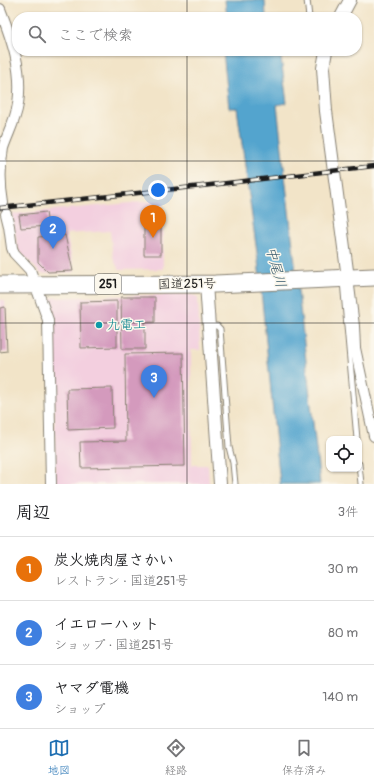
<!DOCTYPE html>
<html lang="ja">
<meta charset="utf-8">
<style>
body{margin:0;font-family:Pangolin,"Klee One",sans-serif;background:#f2f2f2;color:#202124}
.controls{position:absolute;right:12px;bottom:12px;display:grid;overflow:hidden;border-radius:8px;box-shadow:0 1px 3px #0004}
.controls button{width:36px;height:36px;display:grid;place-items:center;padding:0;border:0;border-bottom:1px solid #e0e0e0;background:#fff;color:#202124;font:20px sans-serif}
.you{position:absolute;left:158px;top:190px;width:14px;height:14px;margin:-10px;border:3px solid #fff;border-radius:50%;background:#1a73e8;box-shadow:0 0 0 6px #1a73e833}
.badge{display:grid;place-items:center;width:26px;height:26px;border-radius:50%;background:#1f6fb2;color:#fff;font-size:13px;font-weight:700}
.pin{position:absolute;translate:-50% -33px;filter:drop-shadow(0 1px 2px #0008)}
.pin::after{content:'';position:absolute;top:21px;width:14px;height:12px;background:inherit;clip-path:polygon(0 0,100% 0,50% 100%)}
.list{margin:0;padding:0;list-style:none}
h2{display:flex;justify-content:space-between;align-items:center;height:52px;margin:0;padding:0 16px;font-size:17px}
h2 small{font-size:13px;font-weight:400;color:#757577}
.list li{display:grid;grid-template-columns:26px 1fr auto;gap:12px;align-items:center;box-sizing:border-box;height:64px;padding:0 16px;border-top:1px solid #e0e0e0}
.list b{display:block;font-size:15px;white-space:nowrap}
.list p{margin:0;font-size:13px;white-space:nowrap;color:#757577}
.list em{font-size:13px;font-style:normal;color:#757577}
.icon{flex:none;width:22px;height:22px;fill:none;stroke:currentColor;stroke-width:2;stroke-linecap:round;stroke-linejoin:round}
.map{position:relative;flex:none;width:374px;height:484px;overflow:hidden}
.search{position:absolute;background:#fff;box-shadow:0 1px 3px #0004;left:12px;right:12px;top:12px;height:44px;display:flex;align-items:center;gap:10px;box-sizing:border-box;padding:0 14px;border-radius:16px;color:#757577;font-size:15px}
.sheet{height:244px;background:#fff}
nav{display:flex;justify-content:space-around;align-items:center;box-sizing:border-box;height:56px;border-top:1px solid #e0e0e0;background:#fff;font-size:11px;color:#757577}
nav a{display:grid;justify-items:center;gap:2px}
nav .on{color:#1f6fb2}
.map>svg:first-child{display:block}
.built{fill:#f3cfdf}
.water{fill:#53a4ce;stroke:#386075}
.building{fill:#d49abd}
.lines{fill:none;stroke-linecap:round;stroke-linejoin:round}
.service-casing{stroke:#878072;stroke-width:7}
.minor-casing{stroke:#878072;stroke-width:12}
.tertiary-casing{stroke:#878072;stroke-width:14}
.trunk-casing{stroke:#878072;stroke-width:19}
.service{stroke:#fff;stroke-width:5}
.minor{stroke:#fff;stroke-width:10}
.tertiary{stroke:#fff;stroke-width:12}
.trunk{stroke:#fff;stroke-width:17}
.rail-casing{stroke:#1c1c1c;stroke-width:4.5}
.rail{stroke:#fbf7ec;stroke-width:3;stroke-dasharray:9;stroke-linecap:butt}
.grid{fill:none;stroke:#1c1c1c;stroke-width:1;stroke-opacity:0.55}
.culture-dot{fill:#0f9aa8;stroke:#fbf7ec;stroke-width:1.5}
.labels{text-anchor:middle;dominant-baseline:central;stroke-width:3;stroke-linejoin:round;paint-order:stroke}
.shield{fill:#fbf7ec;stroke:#5f5e5a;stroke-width:1}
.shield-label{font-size:12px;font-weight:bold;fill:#1c1c1c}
.street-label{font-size:13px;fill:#1c1c1c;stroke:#fbf7ec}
.culture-label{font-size:13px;fill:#0d838f;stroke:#fbf7ec;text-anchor:start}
.water-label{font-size:14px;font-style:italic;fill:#35596c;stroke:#fbf7ec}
</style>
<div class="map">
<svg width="374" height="484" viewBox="0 0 374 484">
<rect width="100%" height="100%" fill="#fbf7ec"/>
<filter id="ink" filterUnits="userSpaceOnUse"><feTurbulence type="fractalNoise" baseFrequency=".025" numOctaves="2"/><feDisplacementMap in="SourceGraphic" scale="8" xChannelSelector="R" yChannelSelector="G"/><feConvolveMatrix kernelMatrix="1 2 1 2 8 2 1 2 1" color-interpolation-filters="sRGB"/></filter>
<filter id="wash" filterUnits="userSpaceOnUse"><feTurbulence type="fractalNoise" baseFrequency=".012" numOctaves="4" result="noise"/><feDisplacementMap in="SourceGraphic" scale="16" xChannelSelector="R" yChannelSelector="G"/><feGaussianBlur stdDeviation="0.9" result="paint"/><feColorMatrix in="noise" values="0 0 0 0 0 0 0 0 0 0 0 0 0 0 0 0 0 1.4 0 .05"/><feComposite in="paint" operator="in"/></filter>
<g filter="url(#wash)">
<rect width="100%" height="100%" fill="#f2e4c8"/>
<g class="built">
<path d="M163,200V269L119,270L113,258L110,231L66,234L75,272L41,274L18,250L12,214Z"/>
<path d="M189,294L198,297L200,350H191L192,465H208L209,484H55L54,319L48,298Z"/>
<path d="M0,300H5L8,353H0Z"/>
</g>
<g class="water">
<path d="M225,0H265L266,17H227Z"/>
<path d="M223,51H280L287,103L277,105L320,484H280L258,260L237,108H229Z"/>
</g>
<g id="blocks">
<g class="building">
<path d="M46,212L48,226L21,228L19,215Z"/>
<rect x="144" y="221" width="17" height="34"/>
<path d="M65,235L73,271L48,272L38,262V237Z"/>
<path d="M121,297H155V322H145V349H122Z"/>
<path d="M117,301V347L81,348L80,302Z"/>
<path d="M5,307L7,351L0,352V308Z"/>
<path d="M183,353L185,466L81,468L80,442L126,441L125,354Z"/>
<path d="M112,388L113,428L68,430L67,389Z"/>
</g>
</g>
</g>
<g filter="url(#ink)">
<use href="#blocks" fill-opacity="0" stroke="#878072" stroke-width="1"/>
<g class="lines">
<g class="service-casing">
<g id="service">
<path d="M307,0L309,17"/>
<path d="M343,281L357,439"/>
<path d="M209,326H217L220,329L229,447L233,463L235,484"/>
<path d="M359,464L361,484"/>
</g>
</g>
<g class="minor-casing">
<g id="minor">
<path d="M0,9C12,40 23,70 18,104C16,119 8,133 3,148C0,165 0,186 3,203"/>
<path d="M6,214L9,226L12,248L14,253L30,270L48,320L51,484"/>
<path d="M348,278L354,326L355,348L374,436"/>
</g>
</g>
<g class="tertiary-casing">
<g id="tertiary">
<path d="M341,17L350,0"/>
<path d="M326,51L323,68L326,111L348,278"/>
<path d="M206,284L220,484"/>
</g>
</g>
<g class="trunk-casing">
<path id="trunk" d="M0,285L215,284L374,277"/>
</g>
<use href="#service" class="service"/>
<use href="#minor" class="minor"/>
<use href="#tertiary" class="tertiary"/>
<use href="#trunk" class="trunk"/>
<g class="rail-casing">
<path id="rail" d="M0,208L202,186L374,166"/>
</g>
<use href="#rail" class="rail"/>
</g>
</g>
<path class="grid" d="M187,0V17M187,51V484M0,161H374M0,323H374"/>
<circle class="culture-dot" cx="99" cy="325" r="4"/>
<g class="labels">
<rect class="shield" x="95" y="274" width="26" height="20" rx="3"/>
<g class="shield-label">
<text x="108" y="284">251</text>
</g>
<g class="street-label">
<text transform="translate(187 284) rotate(-1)">国道251号</text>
</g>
<g class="culture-label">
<text x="107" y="325">九電工</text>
</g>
<g class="water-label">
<text transform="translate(276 267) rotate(75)">中尾川</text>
</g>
</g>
</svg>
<div class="controls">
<button><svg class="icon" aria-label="locate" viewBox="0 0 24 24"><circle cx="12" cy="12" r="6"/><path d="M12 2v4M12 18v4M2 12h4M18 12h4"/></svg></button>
</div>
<div class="you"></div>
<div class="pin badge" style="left:153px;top:238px;background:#e8710a">1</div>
<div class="pin badge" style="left:53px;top:249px;background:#3f7fe0">2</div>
<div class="pin badge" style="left:154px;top:398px;background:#3f7fe0">3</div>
<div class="search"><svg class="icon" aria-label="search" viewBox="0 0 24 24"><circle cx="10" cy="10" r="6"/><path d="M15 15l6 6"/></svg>ここで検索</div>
</div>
<section class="sheet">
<h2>周辺<small>3件</small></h2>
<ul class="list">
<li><span class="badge" style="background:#e8710a">1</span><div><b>炭火焼肉屋さかい</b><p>レストラン · 国道251号</p></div><em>30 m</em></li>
<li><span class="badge" style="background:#3f7fe0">2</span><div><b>イエローハット</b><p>ショップ · 国道251号</p></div><em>80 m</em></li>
<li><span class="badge" style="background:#3f7fe0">3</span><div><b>ヤマダ電機</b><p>ショップ</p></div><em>140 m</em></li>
</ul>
</section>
<nav>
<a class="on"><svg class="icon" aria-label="map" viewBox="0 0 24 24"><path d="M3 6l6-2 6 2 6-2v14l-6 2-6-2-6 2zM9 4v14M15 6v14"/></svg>地図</a>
<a><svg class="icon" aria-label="directions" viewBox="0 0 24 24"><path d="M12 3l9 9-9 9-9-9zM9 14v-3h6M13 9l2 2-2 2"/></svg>経路</a>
<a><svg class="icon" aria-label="saved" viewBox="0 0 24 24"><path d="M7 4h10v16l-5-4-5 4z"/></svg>保存済み</a>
</nav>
